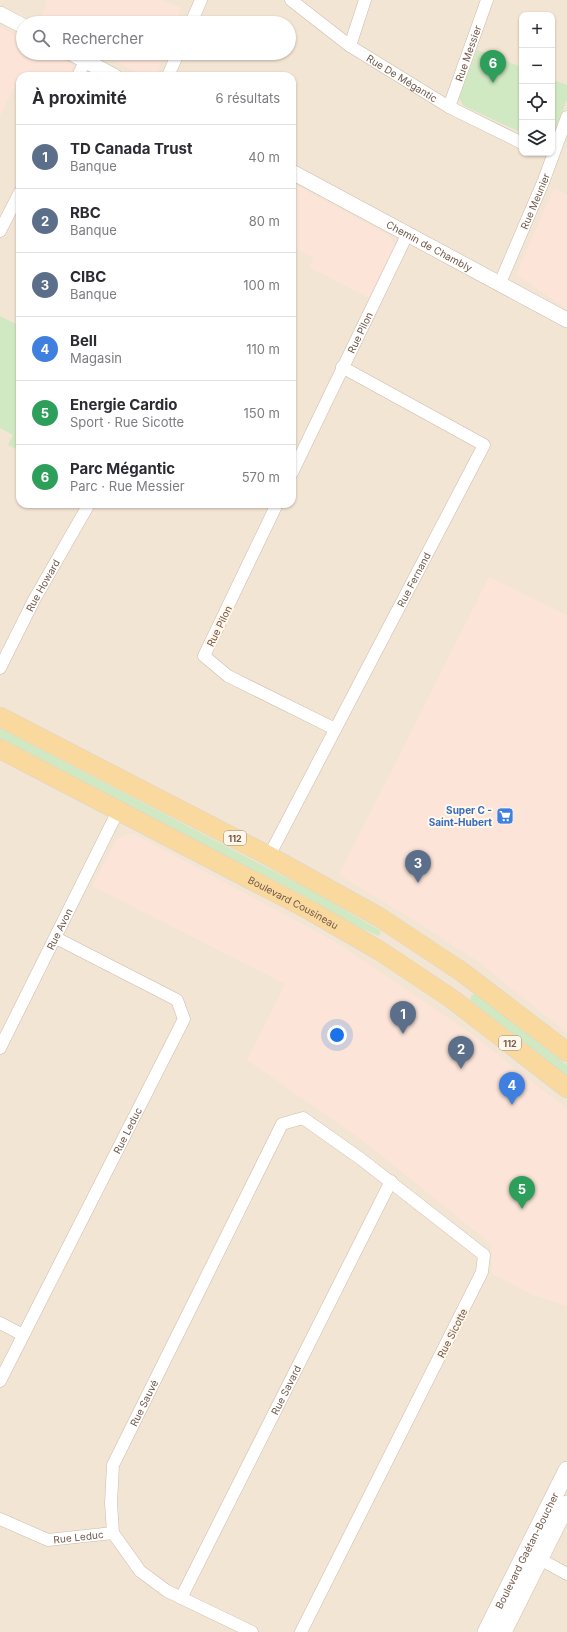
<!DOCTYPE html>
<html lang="fr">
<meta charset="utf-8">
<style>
body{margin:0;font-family:Inter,sans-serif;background:#f7f7f7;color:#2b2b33}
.controls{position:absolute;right:12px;top:12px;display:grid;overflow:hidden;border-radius:8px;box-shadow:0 1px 3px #0004}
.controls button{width:36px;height:36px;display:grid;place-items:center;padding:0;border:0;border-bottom:1px solid #e1e1e2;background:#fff;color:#2b2b33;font:20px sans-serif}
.you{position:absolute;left:337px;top:1035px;width:14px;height:14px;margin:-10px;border:3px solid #fff;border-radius:50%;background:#1a73e8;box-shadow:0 0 0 6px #1a73e833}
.badge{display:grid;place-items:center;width:26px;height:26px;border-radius:50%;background:#e2724c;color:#fff;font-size:13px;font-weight:700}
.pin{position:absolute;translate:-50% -33px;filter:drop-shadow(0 1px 2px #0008)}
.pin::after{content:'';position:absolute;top:21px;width:14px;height:12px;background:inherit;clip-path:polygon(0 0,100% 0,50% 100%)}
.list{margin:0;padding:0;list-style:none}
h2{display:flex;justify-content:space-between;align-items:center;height:52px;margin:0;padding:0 16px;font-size:17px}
h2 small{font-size:13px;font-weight:400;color:#7c7c81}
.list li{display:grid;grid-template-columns:26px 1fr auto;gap:12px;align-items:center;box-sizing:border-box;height:64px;padding:0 16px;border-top:1px solid #e1e1e2}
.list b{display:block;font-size:15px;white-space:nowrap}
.list p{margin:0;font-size:13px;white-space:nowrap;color:#7c7c81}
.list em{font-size:13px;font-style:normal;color:#7c7c81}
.icon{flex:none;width:22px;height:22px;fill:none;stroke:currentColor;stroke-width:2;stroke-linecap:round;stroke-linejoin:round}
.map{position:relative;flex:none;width:567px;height:1632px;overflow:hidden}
.search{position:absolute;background:#fff;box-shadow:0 1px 3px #0004;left:16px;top:16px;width:280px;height:44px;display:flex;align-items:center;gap:10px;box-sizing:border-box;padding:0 14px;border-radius:22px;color:#7c7c81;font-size:15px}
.panel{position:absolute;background:#fff;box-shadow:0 1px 3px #0004;left:16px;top:72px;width:280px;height:436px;border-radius:12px}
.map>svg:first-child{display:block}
.residential{fill:#f3e5d3;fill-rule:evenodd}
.commercial{fill:#fce4d8}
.green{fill:#d1e9c3}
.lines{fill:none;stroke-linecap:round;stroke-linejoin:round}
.minor-casing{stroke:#cdbbab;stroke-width:13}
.tertiary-casing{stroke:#cdbbab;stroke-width:16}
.secondary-casing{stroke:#d2bdab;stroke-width:18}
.primary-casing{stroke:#dbd4d0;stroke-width:20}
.minor{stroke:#fff;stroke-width:12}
.tertiary{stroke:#fff;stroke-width:15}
.secondary{stroke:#fff;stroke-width:17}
.primary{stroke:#f9d99e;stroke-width:19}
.labels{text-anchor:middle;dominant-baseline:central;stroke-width:4;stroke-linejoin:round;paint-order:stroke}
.shield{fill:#fff7ea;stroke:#9d897a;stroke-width:1}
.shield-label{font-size:9px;font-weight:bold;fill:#735a4a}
.street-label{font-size:10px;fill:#735a4a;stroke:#fff7ea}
.shop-label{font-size:10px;font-weight:bold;fill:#366cbe;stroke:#fff7ea;text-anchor:end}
</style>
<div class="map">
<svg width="567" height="1632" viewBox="0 0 567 1632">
<rect width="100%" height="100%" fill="#fcf3e4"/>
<path class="residential" d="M0,0H567V1632H0ZM522,15H552V153H522ZM23,23H289V53H23ZM20,76H292V504H20Z"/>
<g class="commercial">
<path d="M47,0H161L181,8L175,23H42L40,22Z"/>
<path d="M0,27L23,39V53H49L74,66L69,76H20V88L15,86L0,116Z"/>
<path d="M100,53H164L156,76H144Z"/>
<path d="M292,183L391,237L395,246L369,298L309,267L314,258L292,246Z"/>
<path d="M554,188L567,194V310L516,274Z"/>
<path d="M489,577L567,615V1033L480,963L422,925L339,875Z"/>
<path d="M132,833L334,941L469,1032L567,1109V1306L533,1295L492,1274L491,1244L362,1140L247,1060L285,984L92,886L117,839Z"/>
</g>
<g class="green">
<path d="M477,50L522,67V133L464,106L459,98Z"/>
<path d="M552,79L567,85V99L552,140Z"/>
<path d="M0,316L20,326V451L8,445L13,435L0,428Z"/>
<path d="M0,728L316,893L381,931L379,936L358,927L304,896L0,739Z"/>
<path d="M475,993L567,1065V1076L470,1000L471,996Z"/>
</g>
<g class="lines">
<g class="minor-casing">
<g id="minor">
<path id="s1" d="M291,0L350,46L449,107L522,143"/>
<path d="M191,23L201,0"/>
<path d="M350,46L365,0"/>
<path d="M78,76L85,61"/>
<path d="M168,76L178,53"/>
<path id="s2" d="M449,107L487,0"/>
<path d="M0,231L20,192"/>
<path id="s3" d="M500,283L544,180L567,117"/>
<path id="s4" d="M292,473L407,235"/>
<path d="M277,504L204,656L228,676L335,729"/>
<path id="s5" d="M0,668L34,600L89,504"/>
<path id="s6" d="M269,856L484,445L342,367"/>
<path id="s7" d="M0,1048L118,811"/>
<path d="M0,1323L23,1335"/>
<path id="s8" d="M0,1381L184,1019L177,1000L56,938"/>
<path id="s9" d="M0,1519L48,1540L113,1533"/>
<path d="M540,1559L567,1574"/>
<path id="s10" d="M181,1598L391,1181"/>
<path id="s11" d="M252,1632L167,1591L140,1571L113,1533L111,1503L113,1465L282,1124L303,1118L361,1159L484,1255L482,1272L301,1632"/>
</g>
</g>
<g class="tertiary-casing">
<g id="tertiary">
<path d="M0,14L23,26"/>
<path d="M71,53L114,76"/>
<path id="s12" d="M292,172L567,320"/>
</g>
</g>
<g class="secondary-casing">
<g id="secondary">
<path id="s13" d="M486,1632L567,1470"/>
<path d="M503,1632L567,1504"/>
</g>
</g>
<g class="primary-casing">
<g id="primary">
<path d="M0,717L269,856L379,917L462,972L567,1052"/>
<path id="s14" d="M0,749L311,911L380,951L452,999L567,1088"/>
</g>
</g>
<use href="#minor" class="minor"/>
<use href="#tertiary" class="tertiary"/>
<use href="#secondary" class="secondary"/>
<use href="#primary" class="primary"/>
</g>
<defs>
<g id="supermarket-square" transform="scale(0.9)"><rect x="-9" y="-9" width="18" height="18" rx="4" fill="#3f7fe0" stroke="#fff7ea"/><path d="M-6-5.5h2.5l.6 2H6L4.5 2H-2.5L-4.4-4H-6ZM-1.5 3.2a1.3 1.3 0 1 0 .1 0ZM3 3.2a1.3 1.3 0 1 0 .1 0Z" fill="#fff"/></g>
</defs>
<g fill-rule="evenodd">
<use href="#supermarket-square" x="505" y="816"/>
</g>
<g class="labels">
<g class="shield">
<rect x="224" y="831" width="22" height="14" rx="3"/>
<rect x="499" y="1036" width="22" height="14" rx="3"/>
</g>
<g class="shield-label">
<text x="235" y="838">112</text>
<text x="510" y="1043">112</text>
</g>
<g class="street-label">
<text stroke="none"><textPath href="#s2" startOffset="57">Rue Messier</textPath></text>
<text stroke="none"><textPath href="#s1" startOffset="136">Rue De Mégantic</textPath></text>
<text stroke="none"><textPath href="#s3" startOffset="89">Rue Meunier</textPath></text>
<text stroke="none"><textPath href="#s12" startOffset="156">Chemin de Chambly</textPath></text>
<text stroke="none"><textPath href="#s4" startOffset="156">Rue Pilon</textPath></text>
<text stroke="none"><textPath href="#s6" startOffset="312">Rue Fernand</textPath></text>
<text stroke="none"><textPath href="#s5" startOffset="93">Rue Howard</textPath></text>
<text transform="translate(219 626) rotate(-64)">Rue Pilon</text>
<text stroke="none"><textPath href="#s14" startOffset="331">Boulevard Cousineau</textPath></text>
<text stroke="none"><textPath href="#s7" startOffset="133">Rue Avon</textPath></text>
<text stroke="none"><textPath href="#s8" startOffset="281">Rue Leduc</textPath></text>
<text transform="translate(452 1333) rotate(-63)">Rue Sicotte</text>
<text stroke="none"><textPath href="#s10" startOffset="233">Rue Savard</textPath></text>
<text stroke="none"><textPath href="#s11" startOffset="312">Rue Sauvé</textPath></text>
<text stroke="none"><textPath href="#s9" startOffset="83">Rue Leduc</textPath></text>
<text stroke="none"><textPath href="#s13" startOffset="91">Boulevard Gaétan-Boucher</textPath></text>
</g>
<g class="shop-label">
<text x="492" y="810">Super C -<tspan x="492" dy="12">Saint-Hubert</tspan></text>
</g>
</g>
</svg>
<div class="controls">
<button>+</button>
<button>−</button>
<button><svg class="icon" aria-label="locate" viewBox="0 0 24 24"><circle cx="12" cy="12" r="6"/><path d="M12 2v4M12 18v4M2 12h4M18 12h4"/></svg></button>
<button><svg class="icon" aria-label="layers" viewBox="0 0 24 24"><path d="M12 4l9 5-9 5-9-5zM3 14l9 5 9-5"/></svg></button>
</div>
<div class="you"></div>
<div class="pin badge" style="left:403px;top:1034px;background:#5c6f8a">1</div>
<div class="pin badge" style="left:461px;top:1069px;background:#5c6f8a">2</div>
<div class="pin badge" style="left:418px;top:883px;background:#5c6f8a">3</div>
<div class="pin badge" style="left:512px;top:1105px;background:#3f7fe0">4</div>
<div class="pin badge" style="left:522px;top:1209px;background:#2e9e5b">5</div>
<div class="pin badge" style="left:493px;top:83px;background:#2e9e5b">6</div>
<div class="search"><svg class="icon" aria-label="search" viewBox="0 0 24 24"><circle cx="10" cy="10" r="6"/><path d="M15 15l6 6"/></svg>Rechercher</div>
<section class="panel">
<h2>À proximité<small>6 résultats</small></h2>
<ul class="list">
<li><span class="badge" style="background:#5c6f8a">1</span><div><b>TD Canada Trust</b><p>Banque</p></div><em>40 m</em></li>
<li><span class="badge" style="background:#5c6f8a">2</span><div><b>RBC</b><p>Banque</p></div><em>80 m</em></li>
<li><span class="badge" style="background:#5c6f8a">3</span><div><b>CIBC</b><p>Banque</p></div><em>100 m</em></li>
<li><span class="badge" style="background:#3f7fe0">4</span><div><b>Bell</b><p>Magasin</p></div><em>110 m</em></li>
<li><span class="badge" style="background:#2e9e5b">5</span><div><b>Energie Cardio</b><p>Sport · Rue Sicotte</p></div><em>150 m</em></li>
<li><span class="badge" style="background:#2e9e5b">6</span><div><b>Parc Mégantic</b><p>Parc · Rue Messier</p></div><em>570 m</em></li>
</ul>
</section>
</div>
